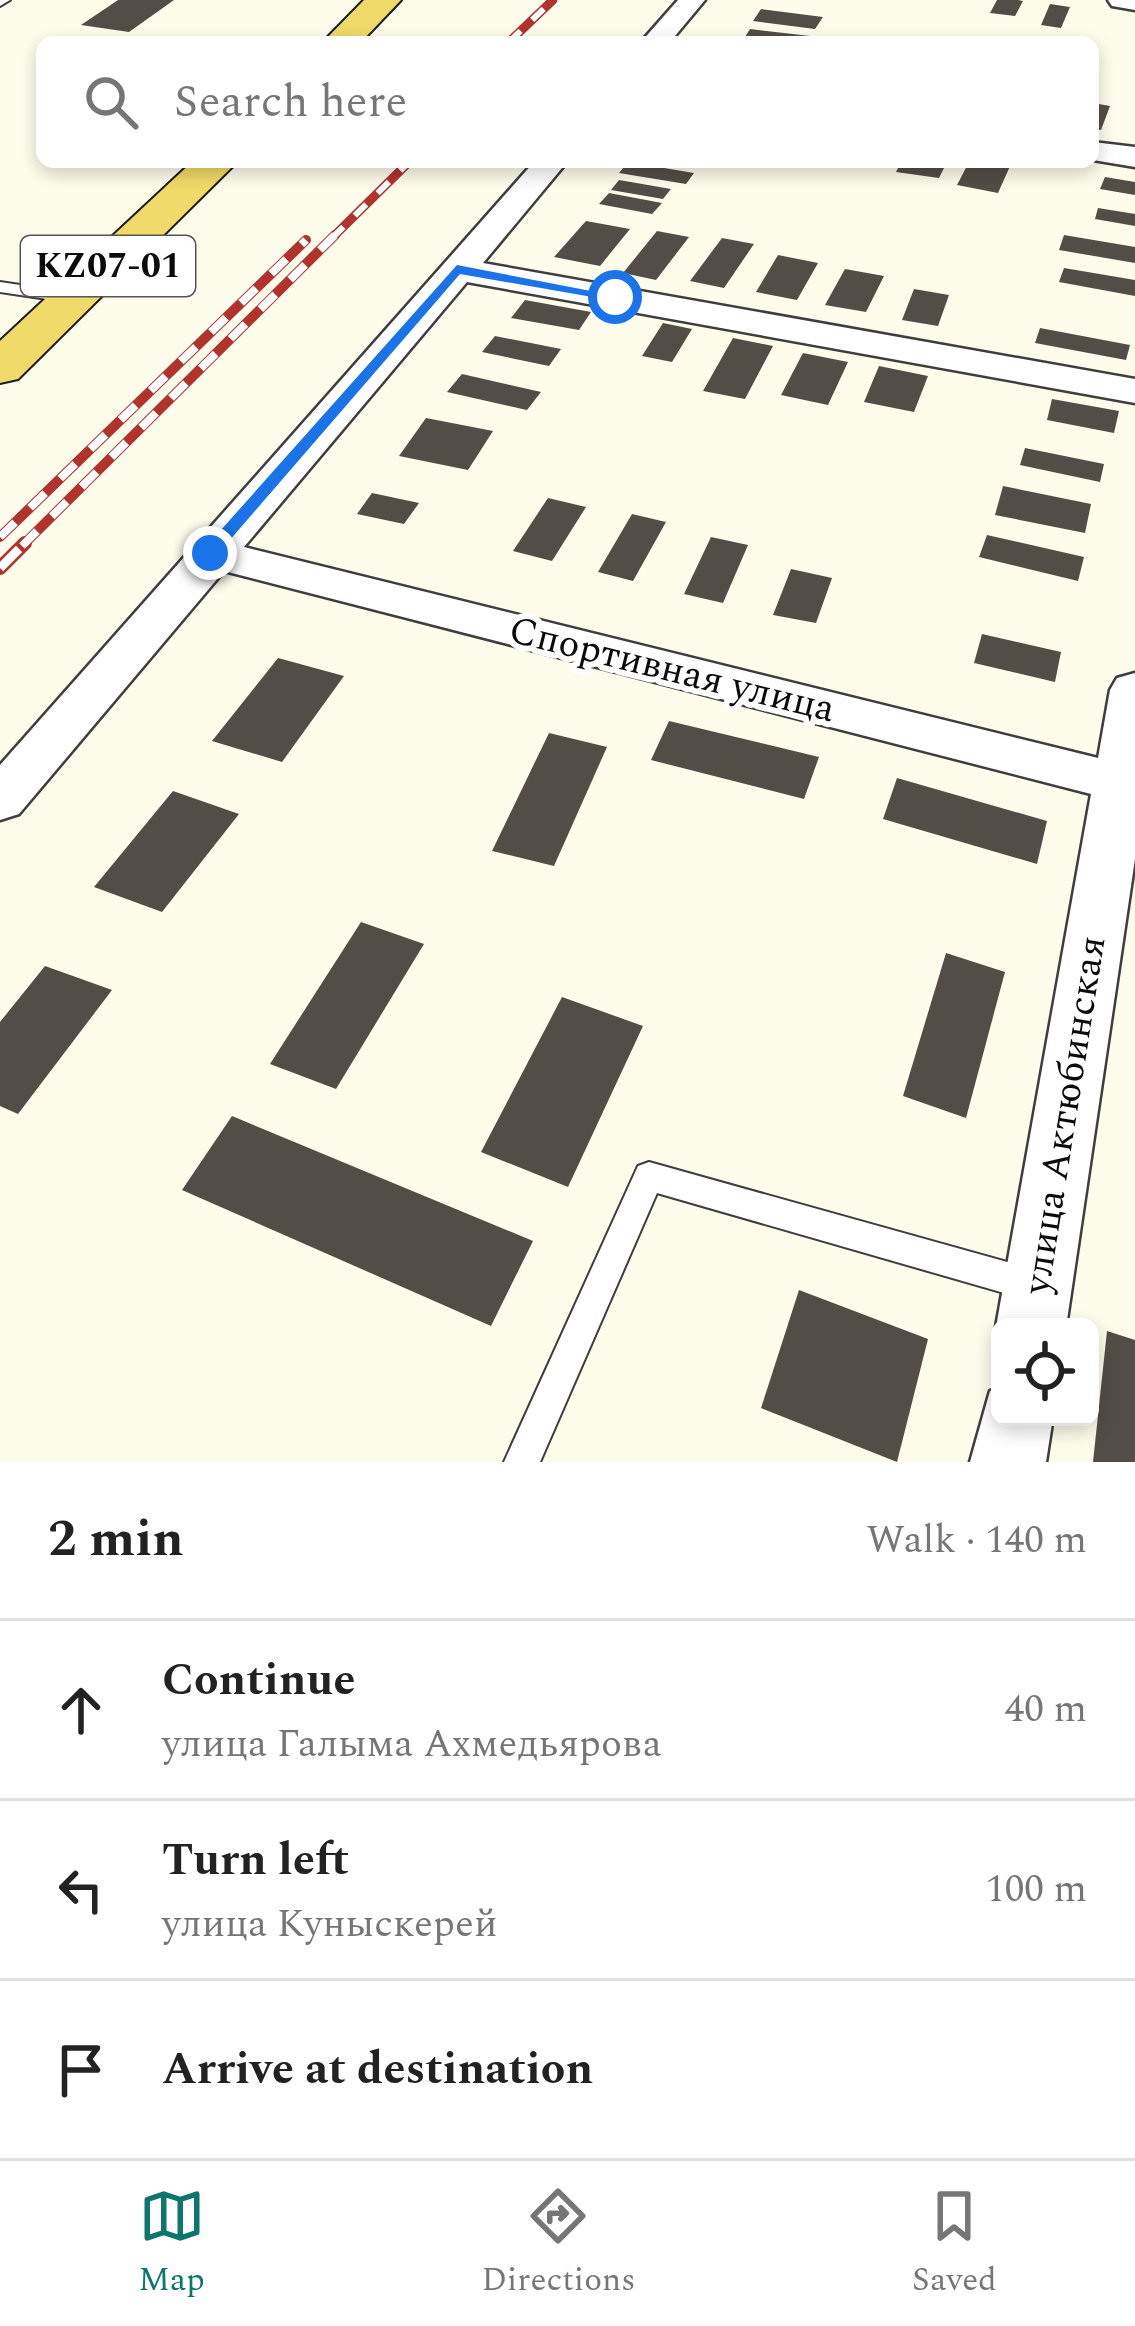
<!DOCTYPE html>
<meta charset="utf-8">
<style>
body{margin:0;font-family:Spectral,serif;background:#f6f6f6;color:#222}
.controls{position:absolute;right:36px;bottom:36px;display:grid;overflow:hidden;border-radius:18px;box-shadow:0 6px 18px #0003}
.controls button{width:108px;height:108px;display:grid;place-items:center;padding:0;border:0;border-bottom:3px solid #e0e0e0;background:#fff;color:#222;font:60px sans-serif}
.stop{position:absolute;width:36px;height:36px;margin:-27px;border:9px solid #1a73e8;border-radius:50%;background:#fff}
.stop.end{background:#1a73e8;border-color:#fff;box-shadow:0 3px 12px #0008}
.list{margin:0;padding:0;list-style:none}
h2{display:flex;justify-content:space-between;align-items:center;height:156px;margin:0;padding:0 48px;font-size:51px}
h2 small{font-size:39px;font-weight:400;color:#767676}
.list li{display:grid;grid-template-columns:78px 1fr auto;gap:36px;align-items:center;box-sizing:border-box;height:180px;padding:0 48px;border-top:3px solid #e0e0e0}
.list b{display:block;font-size:45px;white-space:nowrap}
.list p{margin:0;font-size:39px;white-space:nowrap;color:#767676}
.list em{font-size:39px;font-style:normal;color:#767676}
.icon{flex:none;width:66px;height:66px;fill:none;stroke:currentColor;stroke-width:2;stroke-linecap:round;stroke-linejoin:round}
.map{position:relative;flex:none;width:1135px;height:1462px;overflow:hidden}
.search{position:absolute;background:#fff;box-shadow:0 6px 18px #0003;left:36px;right:36px;top:36px;height:132px;display:flex;align-items:center;gap:30px;box-sizing:border-box;padding:0 42px;border-radius:18px;color:#767676;font-size:45px}
.sheet{height:696px;background:#fff}
nav{display:flex;justify-content:space-around;align-items:center;box-sizing:border-box;height:168px;border-top:3px solid #e0e0e0;background:#fff;font-size:33px;color:#767676}
nav a{display:grid;justify-items:center;gap:6px}
nav .on{color:#0f766e}
.map>svg:first-child{display:block}
.building{fill:#534d48}
.lines{fill:none;stroke-linecap:round;stroke-linejoin:round}
.lane-casing{stroke:#3e3e3e;stroke-width:4}
.street-casing{stroke:#3e3e3e;stroke-width:5}
.primary-casing{stroke:#1c1c1c;stroke-width:4}
.lane{fill:#fff;fill-rule:evenodd}
.street{fill:#fff;fill-rule:evenodd}
.primary{fill:#f0da69;fill-rule:evenodd}
.rail-far2-casing{stroke:#b2322d;stroke-width:9}
.rail-far1-casing{stroke:#b2322d;stroke-width:10}
.rail-casing{stroke:#b2322d;stroke-width:14}
.rail-far2{stroke:#fff;stroke-width:6;stroke-dasharray:16;stroke-linecap:butt}
.rail-far1{stroke:#fff;stroke-width:8;stroke-dasharray:21;stroke-linecap:butt}
.rail{stroke:#fff;stroke-width:9;stroke-dasharray:27;stroke-linecap:butt}
.route{fill:#1a73e8}
.labels{text-anchor:middle;dominant-baseline:central;stroke-width:12;stroke-linejoin:round;paint-order:stroke}
.shield{fill:#fff;stroke:#545454;stroke-width:3}
.shield-label{font-size:36px;font-weight:bold;fill:#0b0b0b}
.street-label{font-size:39px;fill:#0b0b0b;stroke:#fff}
</style>
<div class="map">
<svg width="1135" height="1462" viewBox="0 0 1135 1462">
<rect width="100%" height="100%" fill="#fefceb"/>
<g class="building">
<path d="M118,0H174L129,32L81,25Z"/>
<path d="M997,0H1018L1023,1L1015,16L990,13Z"/>
<path d="M1050,4L1070,7L1061,28L1041,25Z"/>
<path d="M761,9L823,17L815,29L753,21Z"/>
<path d="M750,29L810,36L806,42L745,37Z"/>
<path d="M1093,103L1110,106L1101,130L1093,129Z"/>
<path d="M628,162L694,173L686,184L619,173Z"/>
<path d="M901,162H947L939,178L896,172Z"/>
<path d="M969,162H998L1011,164L998,193L957,185Z"/>
<path d="M1105,177L1135,182V195L1100,189Z"/>
<path d="M619,180L671,189L663,199L611,190Z"/>
<path d="M609,193L662,203L652,214L599,204Z"/>
<path d="M1098,208L1135,214V226L1095,219Z"/>
<path d="M586,221L630,229L600,266L554,257Z"/>
<path d="M657,231L689,237L656,280L623,273Z"/>
<path d="M1064,235L1135,247V263L1059,250Z"/>
<path d="M722,238L754,244L724,288L690,281Z"/>
<path d="M778,255L818,263L797,300L756,292Z"/>
<path d="M1064,268L1135,280V296L1059,282Z"/>
<path d="M845,269L884,276L866,312L825,305Z"/>
<path d="M914,289L949,295L938,326L902,320Z"/>
<path d="M525,300L591,312L579,330L511,318Z"/>
<path d="M663,323L692,329L672,362L642,356Z"/>
<path d="M1040,328L1130,345L1126,360L1035,343Z"/>
<path d="M495,336L561,349L549,366L482,352Z"/>
<path d="M733,338L773,346L745,399L703,391Z"/>
<path d="M803,353L848,362L828,405L781,395Z"/>
<path d="M879,366L928,376L914,412L864,402Z"/>
<path d="M462,374L541,392L527,410L447,392Z"/>
<path d="M1052,399L1119,411L1114,433L1047,420Z"/>
<path d="M426,418L493,431L468,470L399,456Z"/>
<path d="M1025,448L1104,464L1100,482L1020,465Z"/>
<path d="M1003,486L1091,504L1085,533L995,515Z"/>
<path d="M372,493L419,503L404,524L357,514Z"/>
<path d="M548,498L586,507L552,561L513,551Z"/>
<path d="M632,514L666,522L633,581L598,572Z"/>
<path d="M987,535L1084,557L1078,581L979,557Z"/>
<path d="M711,537L748,545L723,603L684,594Z"/>
<path d="M791,569L832,578L816,623L773,615Z"/>
<path d="M982,634L1061,652L1055,682L974,663Z"/>
<path d="M278,658L344,676L282,762L212,741Z"/>
<path d="M669,721L819,757L804,799L651,760Z"/>
<path d="M549,733L607,747L554,866L492,851Z"/>
<path d="M897,778L1047,821L1037,864L883,819Z"/>
<path d="M173,791L239,814L162,912L94,887Z"/>
<path d="M361,922L424,944L336,1089L270,1064Z"/>
<path d="M946,953L1005,972L966,1118L903,1096Z"/>
<path d="M45,966L112,990L18,1114L0,1106V1022Z"/>
<path d="M562,997L643,1026L568,1187L481,1152Z"/>
<path d="M232,1116L533,1241L491,1326L182,1190Z"/>
<path d="M799,1290L928,1339L897,1462L761,1408Z"/>
<path d="M1107,1331L1135,1340V1462H1093Z"/>
</g>
<g class="lines">
<g class="lane-casing">
<g id="lane">
<path d="M0,0H10L0,6Z"/>
<path d="M0,282L74,293L83,298L74,303L0,292Z"/>
<path d="M649,1162L1032,1269L1044,1274L1048,1285L1044,1296L1032,1301L657,1193L540,1462H504L638,1166Z"/>
</g>
</g>
<g class="street-casing">
<g id="street">
<path d="M678,0H705L670,42H641Z"/>
<path d="M1108,0H1135V10L1112,6Z"/>
<path d="M1093,142L1135,147V167L1093,160Z"/>
<path d="M534,162H567L483,263L1135,379V403L467,282L244,547L1098,758L1110,690L1117,678L1135,673V859L1066,1327H1000V1338L996,1327L1091,794L224,571L19,814L0,820V765Z"/>
<path d="M1000,1387V1417H1053L1046,1462H970L990,1391Z"/>
</g>
</g>
<g class="primary-casing">
<g id="primary">
<path d="M364,0H401L361,42H323Z"/>
<path d="M192,162H237L18,379L0,383V341Z"/>
</g>
</g>
<use href="#lane" class="lane"/>
<use href="#street" class="street"/>
<use href="#primary" class="primary"/>
<g class="rail-far2-casing">
<g id="rail-far2">
<path d="M509,42L553,0"/>
<path d="M332,238L409,162"/>
</g>
</g>
<g class="rail-far1-casing">
<g id="rail-far1">
<path d="M0,537L306,240"/>
<path d="M22,546L335,235"/>
</g>
</g>
<g class="rail-casing">
<path id="rail" d="M0,568L25,543"/>
</g>
<use href="#rail-far2" class="rail-far2"/>
<use href="#rail-far1" class="rail-far1"/>
<use href="#rail" class="rail"/>
</g>
<path class="route" d="M457,265L622,297L615,301L460,274L216,556H204V549Z"/>
<g class="labels">
<rect class="shield" x="21" y="236" width="174" height="60" rx="9"/>
<g class="shield-label">
<text x="108" y="266">KZ07-01</text>
</g>
<g class="street-label">
<text transform="translate(672 670) rotate(14)">Спортивная улица</text>
<text transform="translate(1065 1115) rotate(-81)">улица Актюбинская</text>
</g>
</g>
</svg>
<div class="controls">
<button><svg class="icon" aria-label="locate" viewBox="0 0 24 24"><circle cx="12" cy="12" r="6"/><path d="M12 2v4M12 18v4M2 12h4M18 12h4"/></svg></button>
</div>
<div class="stop" style="left:615px;top:297px"></div>
<div class="stop end" style="left:210px;top:553px"></div>
<div class="search"><svg class="icon" aria-label="search" viewBox="0 0 24 24"><circle cx="10" cy="10" r="6"/><path d="M15 15l6 6"/></svg>Search here</div>
</div>
<section class="sheet">
<h2>2 min<small>Walk · 140 m</small></h2>
<ul class="list">
<li><svg class="icon" aria-label="ahead" viewBox="0 0 24 24"><path d="M12 20V5M6 11l6-6 6 6"/></svg><div><b>Continue</b><p>улица Галыма Ахмедьярова</p></div><em>40 m</em></li>
<li><svg class="icon" aria-label="left" viewBox="0 0 24 24"><path d="M17 20v-9H6M10 6l-5 5 5 5"/></svg><div><b>Turn left</b><p>улица Куныскерей</p></div><em>100 m</em></li>
<li><svg class="icon" aria-label="arrive" viewBox="0 0 24 24"><path d="M6 21V4h12l-3 4 3 4H6"/></svg><div><b>Arrive at destination</b></div></li>
</ul>
</section>
<nav>
<a class="on"><svg class="icon" aria-label="map" viewBox="0 0 24 24"><path d="M3 6l6-2 6 2 6-2v14l-6 2-6-2-6 2zM9 4v14M15 6v14"/></svg>Map</a>
<a><svg class="icon" aria-label="directions" viewBox="0 0 24 24"><path d="M12 3l9 9-9 9-9-9zM9 14v-3h6M13 9l2 2-2 2"/></svg>Directions</a>
<a><svg class="icon" aria-label="saved" viewBox="0 0 24 24"><path d="M7 4h10v16l-5-4-5 4z"/></svg>Saved</a>
</nav>
